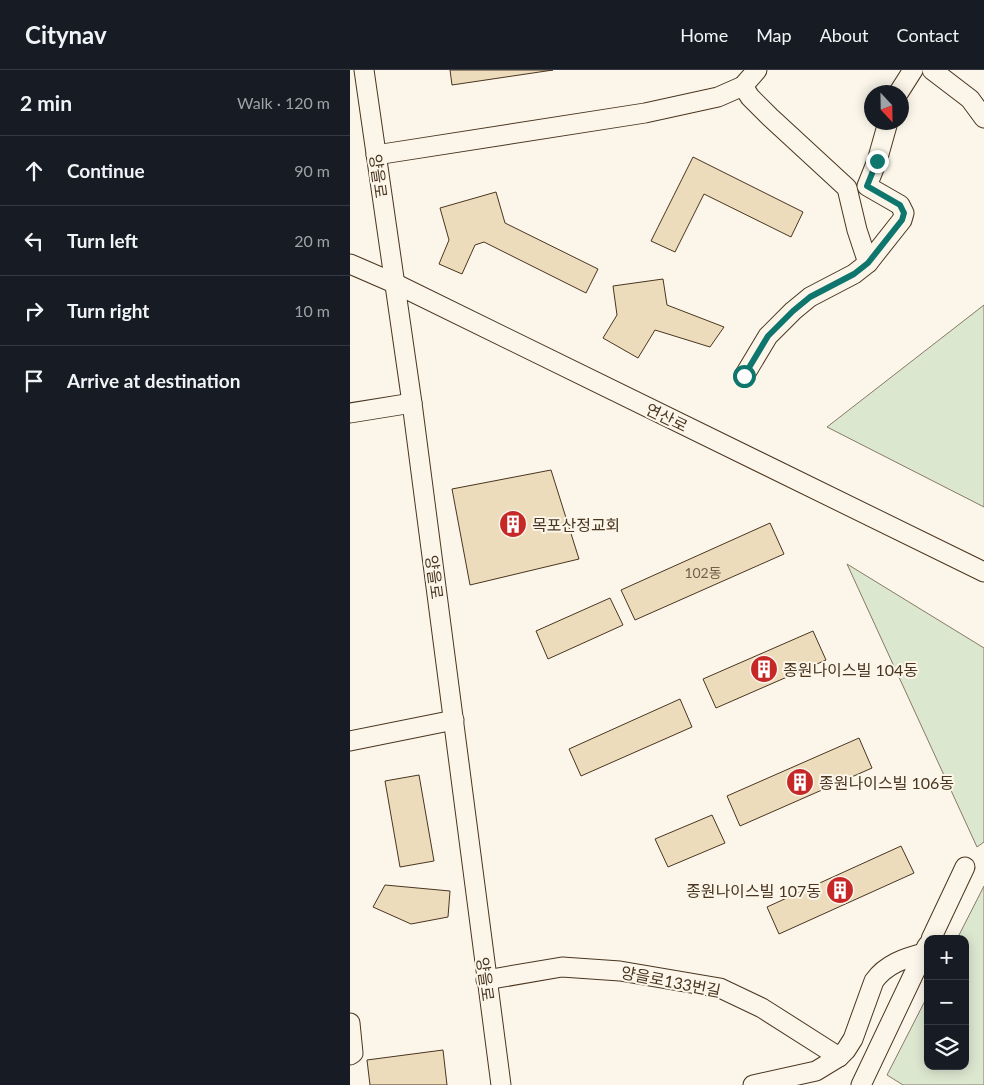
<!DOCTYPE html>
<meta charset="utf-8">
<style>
body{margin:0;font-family:Lato,"Noto Sans KR",sans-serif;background:#242831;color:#f1f3f6}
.controls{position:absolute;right:15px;bottom:15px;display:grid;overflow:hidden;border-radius:10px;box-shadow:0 2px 12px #0003}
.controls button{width:45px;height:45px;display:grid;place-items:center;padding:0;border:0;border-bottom:1px solid #363941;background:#171b24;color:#f1f3f6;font:25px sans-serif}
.compass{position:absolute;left:514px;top:15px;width:45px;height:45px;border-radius:50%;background:#171b24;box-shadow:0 2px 12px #0003;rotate:158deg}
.stop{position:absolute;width:15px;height:15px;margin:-11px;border:4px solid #0f766e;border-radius:50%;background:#fff}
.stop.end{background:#0f766e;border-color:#fff;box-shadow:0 1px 5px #0008}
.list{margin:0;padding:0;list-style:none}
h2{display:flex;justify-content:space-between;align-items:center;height:65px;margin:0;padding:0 20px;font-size:21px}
h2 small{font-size:16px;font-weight:400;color:#9ea1a6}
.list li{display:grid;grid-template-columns:32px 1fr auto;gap:15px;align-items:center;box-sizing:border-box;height:70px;padding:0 20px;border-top:1px solid #363941}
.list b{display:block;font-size:19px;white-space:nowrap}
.list em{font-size:16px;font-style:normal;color:#9ea1a6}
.icon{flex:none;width:28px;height:28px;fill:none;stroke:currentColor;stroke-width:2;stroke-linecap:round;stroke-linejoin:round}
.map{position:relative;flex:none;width:634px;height:1015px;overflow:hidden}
header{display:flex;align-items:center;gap:30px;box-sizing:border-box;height:70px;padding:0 25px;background:#171b24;border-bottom:1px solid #363941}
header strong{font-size:24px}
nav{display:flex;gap:28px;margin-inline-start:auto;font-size:18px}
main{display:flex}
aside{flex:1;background:#171b24}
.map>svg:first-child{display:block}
.green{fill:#dce7d0;stroke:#887966}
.building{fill:#ecdcbc;stroke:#4a3520}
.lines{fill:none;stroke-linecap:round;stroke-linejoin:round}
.minor-casing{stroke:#4a3520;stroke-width:21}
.minor{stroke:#fbf6e9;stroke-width:19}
.route{stroke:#0f766e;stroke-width:6}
.labels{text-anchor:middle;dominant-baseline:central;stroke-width:4;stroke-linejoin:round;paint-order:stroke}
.number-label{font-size:14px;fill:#725f47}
.street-label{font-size:16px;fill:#4a3520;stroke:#fbf6e9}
.poi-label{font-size:16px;fill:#4a3520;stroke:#fbf6e9;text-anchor:start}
</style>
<header>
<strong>Citynav</strong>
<nav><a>Home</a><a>Map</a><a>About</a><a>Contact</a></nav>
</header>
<main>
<aside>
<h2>2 min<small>Walk · 120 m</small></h2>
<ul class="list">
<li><svg class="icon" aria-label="ahead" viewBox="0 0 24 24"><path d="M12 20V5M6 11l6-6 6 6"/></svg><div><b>Continue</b></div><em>90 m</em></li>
<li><svg class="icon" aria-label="left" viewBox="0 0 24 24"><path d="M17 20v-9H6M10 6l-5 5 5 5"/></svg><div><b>Turn left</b></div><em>20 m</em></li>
<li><svg class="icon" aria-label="right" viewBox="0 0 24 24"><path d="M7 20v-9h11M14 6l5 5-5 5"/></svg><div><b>Turn right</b></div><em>10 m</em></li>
<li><svg class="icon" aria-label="arrive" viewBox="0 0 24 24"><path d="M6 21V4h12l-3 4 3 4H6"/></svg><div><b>Arrive at destination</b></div></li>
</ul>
</aside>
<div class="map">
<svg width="634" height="1015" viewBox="0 0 634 1015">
<rect width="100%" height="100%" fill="#fbf6e9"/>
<g class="green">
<path d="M634,235V437L477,357Z"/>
<path d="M497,494L634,578V772L627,777Z"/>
<path d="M634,816V1015H553L537,1005L578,925V996H615V869H607Z"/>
</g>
<g class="building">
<path d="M100,0H203L102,15Z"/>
<path d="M343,87L453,142L441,167L354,124L325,182L301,171Z"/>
<path d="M146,122L155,153L248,199L236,223L134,172L125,175L112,204L89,194L99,170L90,138Z"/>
<path d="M313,209L317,235L374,257L360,277L305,260L288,288L253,268L267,245L263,216Z"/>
<path d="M201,400L229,489L120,515L102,419Z"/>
<path d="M420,453L434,484L285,550L271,520Z"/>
<path d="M260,528L273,555L198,589L186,561Z"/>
<path d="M463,561L476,590L366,638L353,609Z"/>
<path d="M330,629L342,657L231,706L219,679Z"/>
<path d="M509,668L522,698L390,756L377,726Z"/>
<path d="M69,705L84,791L50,797L35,711Z"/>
<path d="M362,745L375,773L318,797L305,769Z"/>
<path d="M551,776L564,803L429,864L417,837Z"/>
<path d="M35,815L100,821L98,847L61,854L23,837Z"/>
<path d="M93,980L97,1015H20L17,990Z"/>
</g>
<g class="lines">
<g class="minor-casing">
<g id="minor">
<path d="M14,0L62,333L151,1015"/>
<path d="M582,0L620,29L634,48"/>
<path d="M393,16L407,0"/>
<path d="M549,22L563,0"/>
<path d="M26,85L295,43L368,27L393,16L400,27L420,47L497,118L507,160L518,193"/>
<path d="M0,194L44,213L634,502"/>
<path d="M394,306L418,266L443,241L460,227L504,204L518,193L552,150L554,143L550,135L517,116L527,91L538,52"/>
<path d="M0,343L62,333"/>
<path d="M0,671L104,650"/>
<path d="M581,869L615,797"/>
<path d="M136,910L212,897L270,901L370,918L412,938L489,987"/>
<path d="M0,953L3,983L0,985"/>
<path d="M403,1015L466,1001L489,987L496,980L503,969L524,911C536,894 555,888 574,883"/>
<path d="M511,1015L577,876"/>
</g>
</g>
<use href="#minor" class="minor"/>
</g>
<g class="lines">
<path class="route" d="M394,306L418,266L443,241L460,227L504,204L518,193L552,150L554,143L550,135L517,116L527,91"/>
</g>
<defs>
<g id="building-disc" transform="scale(1.4375)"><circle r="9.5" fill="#c62828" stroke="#fbf6e9"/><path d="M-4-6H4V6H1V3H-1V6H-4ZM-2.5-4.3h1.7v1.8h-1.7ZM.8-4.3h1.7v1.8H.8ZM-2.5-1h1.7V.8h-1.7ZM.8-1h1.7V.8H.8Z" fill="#fff"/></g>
</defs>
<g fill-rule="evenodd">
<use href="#building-disc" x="163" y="454"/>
<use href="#building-disc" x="414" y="599"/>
<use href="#building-disc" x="450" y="712"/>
<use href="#building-disc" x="490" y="820"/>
</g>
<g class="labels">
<g class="number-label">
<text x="353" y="502">102동</text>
</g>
<g class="street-label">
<text transform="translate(29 106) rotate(82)">양을로</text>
<text transform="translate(317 347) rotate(26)">연산로</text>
<text transform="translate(85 507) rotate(82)">양을로</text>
<text transform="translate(136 909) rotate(82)">양을로</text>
<text transform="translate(321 911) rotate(11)">양을로133번길</text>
</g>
<g class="poi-label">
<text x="182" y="454">목포산정교회</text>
<text x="433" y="599">종원나이스빌 104동</text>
<text x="469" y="712">종원나이스빌 106동</text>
<text x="471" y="820" text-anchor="end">종원나이스빌 107동</text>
</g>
</g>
</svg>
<div class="controls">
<button>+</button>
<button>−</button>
<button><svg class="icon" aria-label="layers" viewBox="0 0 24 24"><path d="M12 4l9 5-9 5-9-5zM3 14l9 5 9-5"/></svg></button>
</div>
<svg class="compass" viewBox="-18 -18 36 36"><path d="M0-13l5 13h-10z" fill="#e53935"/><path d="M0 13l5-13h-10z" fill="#9ea1a6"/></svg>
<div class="stop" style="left:394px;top:306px"></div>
<div class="stop end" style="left:527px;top:91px"></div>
</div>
</main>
